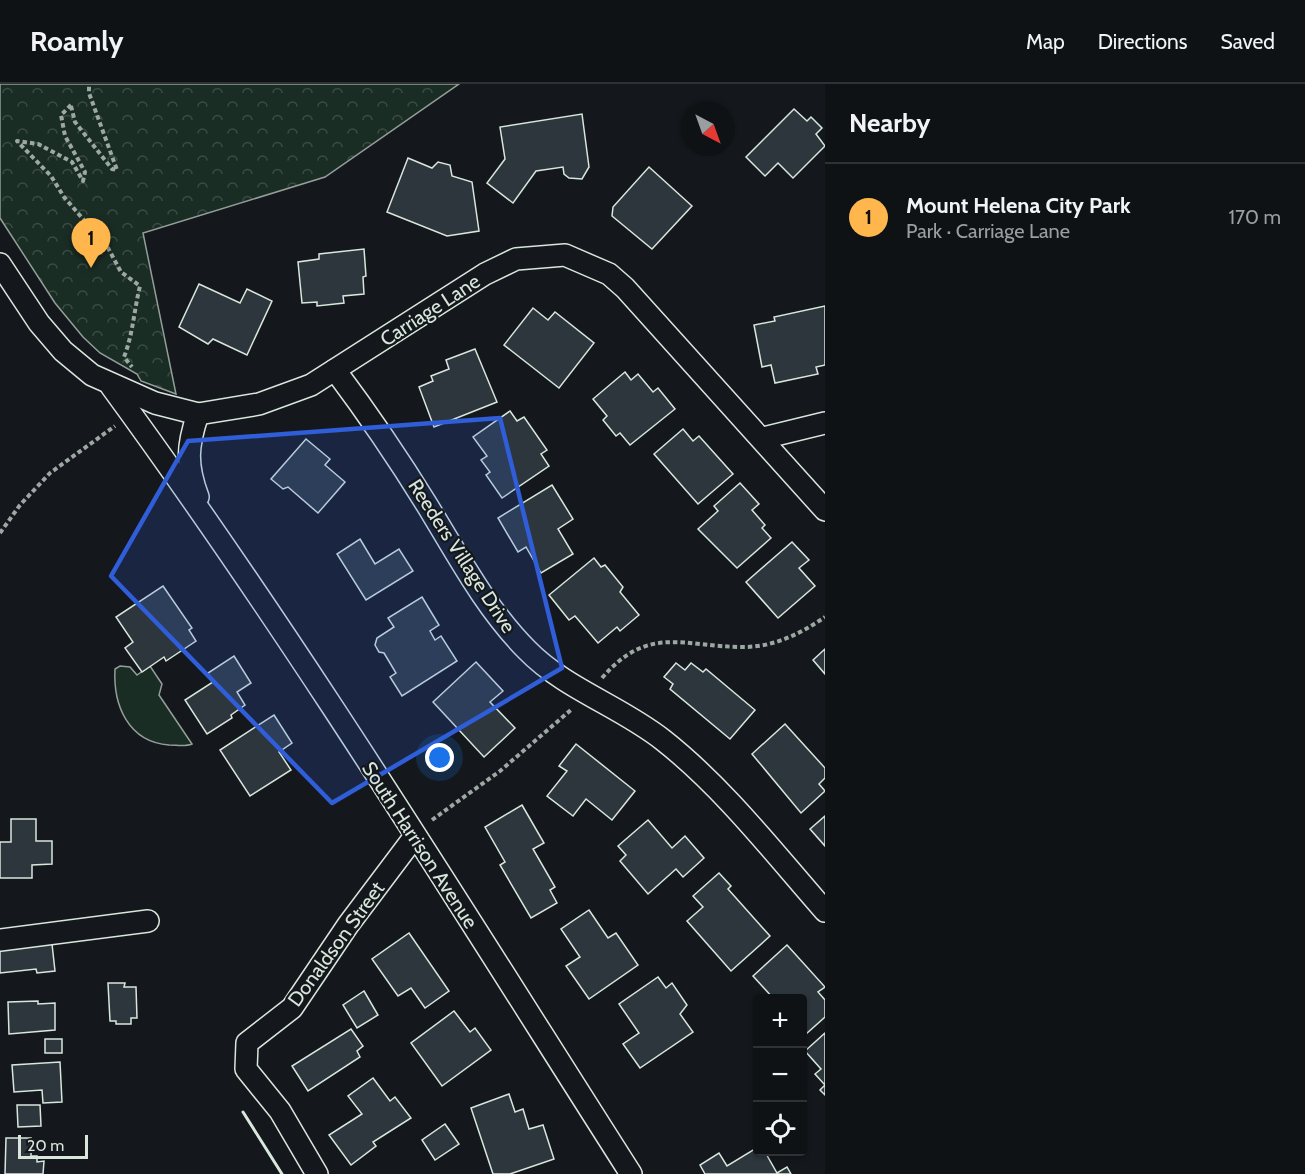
<!DOCTYPE html>
<meta charset="utf-8">
<style>
body{margin:0;font-family:Cabin,sans-serif;background:#1d2022;color:#f1f3f6}
.controls{position:absolute;right:18px;bottom:18px;display:grid;overflow:hidden;border-radius:6px;box-shadow:0 2px 4px #0004}
.controls button{width:54px;height:54px;display:grid;place-items:center;padding:0;border:0;border-bottom:2px solid #2f3234;background:#0f1215;color:#f1f3f6;font:30px sans-serif}
.compass{position:absolute;left:681px;top:18px;width:54px;height:54px;border-radius:50%;background:#0f1215;box-shadow:0 2px 4px #0004;rotate:139deg}
.scale{position:absolute;left:18px;bottom:15px;width:70px;box-sizing:border-box;padding-left:6px;border:3px solid #d8e6dc;border-top:0;font-size:16px;line-height:21px;white-space:nowrap;color:#d8e6dc;-webkit-text-stroke:4px #14181c;paint-order:stroke}
.you{position:absolute;left:440px;top:674px;width:21px;height:21px;margin:-15px;border:4px solid #fff;border-radius:50%;background:#1a73e8;box-shadow:0 0 0 9px #1a73e833}
.badge{display:grid;place-items:center;width:39px;height:39px;border-radius:50%;background:#ffb74d;color:#111;font-size:20px;font-weight:700}
.pin{position:absolute;translate:-50% -50px;filter:drop-shadow(0 2px 3px #0008)}
.pin::after{content:'';position:absolute;top:32px;width:21px;height:18px;background:inherit;clip-path:polygon(0 0,100% 0,50% 100%)}
.list{margin:0;padding:0;list-style:none}
h2{display:flex;justify-content:space-between;align-items:center;height:78px;margin:0;padding:0 24px;font-size:26px}
h2 small{font-size:20px;font-weight:400;color:#9b9ea0}
.list li{display:grid;grid-template-columns:39px 1fr auto;gap:18px;align-items:center;box-sizing:border-box;height:108px;padding:0 24px;border-top:2px solid #2f3234}
.list b{display:block;font-size:22px;white-space:nowrap}
.list p{margin:0;font-size:20px;white-space:nowrap;color:#9b9ea0}
.list em{font-size:20px;font-style:normal;color:#9b9ea0}
.icon{flex:none;width:33px;height:33px;fill:none;stroke:currentColor;stroke-width:2;stroke-linecap:round;stroke-linejoin:round}
.map{position:relative;flex:none;width:825px;height:1090px;overflow:hidden}
header{display:flex;align-items:center;gap:36px;box-sizing:border-box;height:84px;padding:0 30px;background:#0f1215;border-bottom:2px solid #2f3234}
header strong{font-size:28px}
nav{display:flex;gap:33px;margin-inline-start:auto;font-size:21px}
main{display:flex}
aside{flex:1;background:#0f1215}
.map>svg:first-child{display:block}
.grass{fill:#1a2d24;stroke:#939e99;stroke-width:1.5}
.park{fill:url(#park-crowns);stroke:#939e99;stroke-width:1.5}
.building{fill:#2c363c;stroke:#d8e6dc;stroke-width:1.5}
.lines{fill:none;stroke-linecap:round;stroke-linejoin:round}
.street-casing{stroke:#d8e6dc;stroke-width:24}
.path{stroke:#9da8a2;stroke-width:4;stroke-dasharray:4.5 3;stroke-linecap:butt}
.street{stroke:#14181c;stroke-width:21}
.wall{stroke:#d8e6dc;stroke-width:3}
.marked{fill:#305dd8;fill-opacity:0.2;stroke:#305dd8;stroke-width:4.5;stroke-linejoin:round}
.labels{text-anchor:middle;dominant-baseline:central;stroke-width:4.5;stroke-linejoin:round;paint-order:stroke}
.street-label{font-size:20px;fill:#d8e6dc;stroke:#14181c}
</style>
<header>
<strong>Roamly</strong>
<nav><a>Map</a><a>Directions</a><a>Saved</a></nav>
</header>
<main>
<div class="map">
<svg width="825" height="1090" viewBox="0 0 825 1090">
<defs>
<pattern id="park-crowns" width="20" height="18" patternUnits="userSpaceOnUse" patternTransform="scale(1.5)"><rect width="20" height="18" fill="#1a2d24"/><path d="M2 6a3 3 0 1 1 6 0M12 15a3 3 0 1 1 6 0" fill="none" stroke="#3b4b43"/></pattern>
</defs>
<rect width="100%" height="100%" fill="#14181c"/>
<path class="grass" d="M120,582L130,583L137,591L150,582L162,600L159,611L192,660C185,663 177,661 169,661C128,658 113,621 115,585Z"/>
<path class="park" d="M0,0H459L325,93L143,149L176,310L141,297L137,290L100,269L83,253L55,219L0,134Z"/>
<g class="building">
<path d="M794,25L807,37L811,33L822,44L816,50L825,62L793,94L778,79L765,92L746,73Z"/>
<path d="M582,30L589,83L582,95L569,94L564,90L563,83L536,87L513,119L487,99L505,75L500,43Z"/>
<path d="M699,63H715L707,71Z"/>
<path d="M408,74L432,84L438,78L450,81L452,92L472,98L479,147L447,152L387,128Z"/>
<path d="M649,83L692,122L652,165L612,132L613,123Z"/>
<path d="M364,165L366,192L363,193L364,210L343,212L344,219L317,222V218L302,219L298,178L319,175V170Z"/>
<path d="M199,200L240,219L247,205L272,217L247,271L213,255L208,260L179,243Z"/>
<path d="M825,222V281L816,283L818,290L775,299L771,281L762,283L754,241L775,237L774,233Z"/>
<path d="M533,224L548,236L555,228L594,259L559,304L504,261Z"/>
<path d="M475,265L497,318L434,343L419,303L433,297L431,292L449,285L446,276Z"/>
<path d="M625,288L631,296L638,290L653,308L658,304L675,325L630,361L620,349L616,352L603,336L607,332L593,315Z"/>
<path d="M510,327L517,337L524,333L547,366L541,370L549,382L502,414L486,391L490,388L481,376L487,372L473,353Z"/>
<path d="M683,345L693,357L699,352L733,390L698,420L654,370Z"/>
<path d="M306,355L330,375L325,381L345,398L318,429L288,403L283,405L271,395Z"/>
<path d="M740,399L759,420L752,426L765,441L762,444L771,454L737,484L698,445L718,427L714,422Z"/>
<path d="M552,401L573,435L558,445L573,470L541,489L526,463L518,468L498,434Z"/>
<path d="M360,455L375,480L399,465L413,487L366,516L337,470Z"/>
<path d="M792,458L809,476L799,484L815,502L778,534L746,498Z"/>
<path d="M594,474L601,483L605,481L623,503L620,508L639,531L620,547L617,543L598,559L575,532L569,536L549,511Z"/>
<path d="M163,502L192,544L189,546L196,557L166,577L164,573L142,588L125,564L133,558L116,533Z"/>
<path d="M422,513L439,541L430,547L435,556L441,552L457,577L402,612L390,593L396,589L384,569L379,568L375,561L377,554L394,543L388,534Z"/>
<path d="M825,565V590L813,576Z"/>
<path d="M234,572L251,599L237,608L245,621L231,631L232,634L207,650L185,616L213,598L208,589Z"/>
<path d="M476,578L503,607L490,618L515,644L484,673L433,618Z"/>
<path d="M676,579L685,586L691,579L703,588L706,585L755,626L730,655L670,605L673,600L664,593Z"/>
<path d="M274,631L292,659L279,668L291,686L250,712L220,666Z"/>
<path d="M785,640L825,684V694L819,700L825,707L801,729L752,670Z"/>
<path d="M576,660L635,707L612,736L586,715L573,732L547,712L567,687L559,682Z"/>
<path d="M522,721L544,759L533,765L555,803L550,806L557,819L531,834L500,781L505,778L485,743Z"/>
<path d="M825,732V762L810,745Z"/>
<path d="M11,735H36V757H52V780L32,781V794H0V758H11Z"/>
<path d="M648,736L672,764L685,752L704,774L683,793L676,785L648,810L620,777L626,771L618,762Z"/>
<path d="M719,789L731,802L728,805L770,852L731,887L687,837L703,823L693,812Z"/>
<path d="M589,826L608,854L616,849L638,881L589,915L566,882L580,873L561,845Z"/>
<path d="M409,849L449,907L425,924L411,904L398,912L372,875Z"/>
<path d="M52,860L55,887L37,889L36,885L0,889V865Z"/>
<path d="M787,861L825,903L818,908L825,916V933L806,950L802,947V914H773L753,892Z"/>
<path d="M658,893L666,904L672,899L687,921L680,930L693,948L640,984L623,960L639,949L619,920Z"/>
<path d="M108,899H125L124,903H136L137,934H131V940H116V937H110Z"/>
<path d="M364,907L378,931L357,944L343,921Z"/>
<path d="M38,917V920L55,919V946L9,950L8,918Z"/>
<path d="M454,927L470,948L475,944L491,966L442,1002L411,959Z"/>
<path d="M351,945L363,962L357,967L360,973L308,1007L292,982Z"/>
<path d="M825,949V1011L820,1006L825,1001L815,990L821,985L805,967Z"/>
<rect x="45" y="955" width="17" height="14"/>
<path d="M60,978L62,1018L43,1019L42,1006L14,1008L12,981Z"/>
<path d="M373,994L390,1017L395,1013L411,1034L373,1058L376,1062L351,1081L329,1051L362,1030L348,1012Z"/>
<path d="M509,1010L515,1028L523,1025L529,1045L543,1041L554,1075L510,1090H493L471,1024Z"/>
<path d="M17,1021H40L41,1042L18,1043Z"/>
<path d="M445,1040L459,1060L435,1076L422,1056Z"/>
<path d="M6,1054H31V1072H37V1078L44,1077L43,1090H5Z"/>
<path d="M758,1063V1068H765L777,1089L787,1083L791,1090H705L700,1081L719,1069L727,1082Z"/>
</g>
<g class="lines">
<g class="street-casing">
<g id="street">
<path d="M0,180L39,239L63,267L92,291L155,319L198,330L259,320L311,301L485,190L516,175L565,171L609,190L625,204L825,426"/>
<path d="M335,286C368,330 398,374 427,421C457,470 486,525 527,566C565,605 620,622 663,656C724,704 774,769 825,827"/>
<path d="M111,302C297,556 462,825 631,1090"/>
<path d="M763,354L825,339"/>
<path d="M198,413C186,381 187,362 198,330"/>
<path d="M0,856L148,837"/>
<path d="M317,1090L280,1027L246,985L247,959L292,924L348,841L415,752"/>
</g>
</g>
<g class="path">
<path d="M71,21L61,31L65,52L85,88L83,97L72,78L38,60L17,57L51,92L64,113L108,164L121,188L140,202C134,226 133,250 124,273L132,283"/>
<path d="M71,22L75,38L112,85L117,86L89,9V0"/>
<path d="M0,449L20,421L50,389L115,342"/>
<path d="M602,594C648,540 684,563 743,563C774,563 800,550 825,533"/>
<path d="M432,736L500,687L572,625"/>
</g>
<use href="#street" class="street"/>
<path class="wall" d="M243,1028L282,1090"/>
</g>
<path class="marked" d="M500,334L562,584L332,719L111,492L188,357Z"/>
<g class="labels">
<g class="street-label">
<text transform="translate(430 226) rotate(-33)">Carriage Lane</text>
<text transform="translate(462 472) rotate(57)">Reeders Village Drive</text>
<text transform="translate(420 761) rotate(57)">South Harrison Avenue</text>
<text transform="translate(336 860) rotate(-54)">Donaldson Street</text>
</g>
</g>
</svg>
<div class="controls">
<button>+</button>
<button>−</button>
<button><svg class="icon" aria-label="locate" viewBox="0 0 24 24"><circle cx="12" cy="12" r="6"/><path d="M12 2v4M12 18v4M2 12h4M18 12h4"/></svg></button>
</div>
<svg class="compass" viewBox="-18 -18 36 36"><path d="M0-13l5 13h-10z" fill="#e53935"/><path d="M0 13l5-13h-10z" fill="#9b9ea0"/></svg>
<div class="scale">20 m</div>
<div class="you"></div>
<div class="pin badge" style="left:91px;top:184px">1</div>
</div>
<aside>
<h2>Nearby<small></small></h2>
<ul class="list">
<li><span class="badge">1</span><div><b>Mount Helena City Park</b><p>Park · Carriage Lane</p></div><em>170 m</em></li>
</ul>
</aside>
</main>
